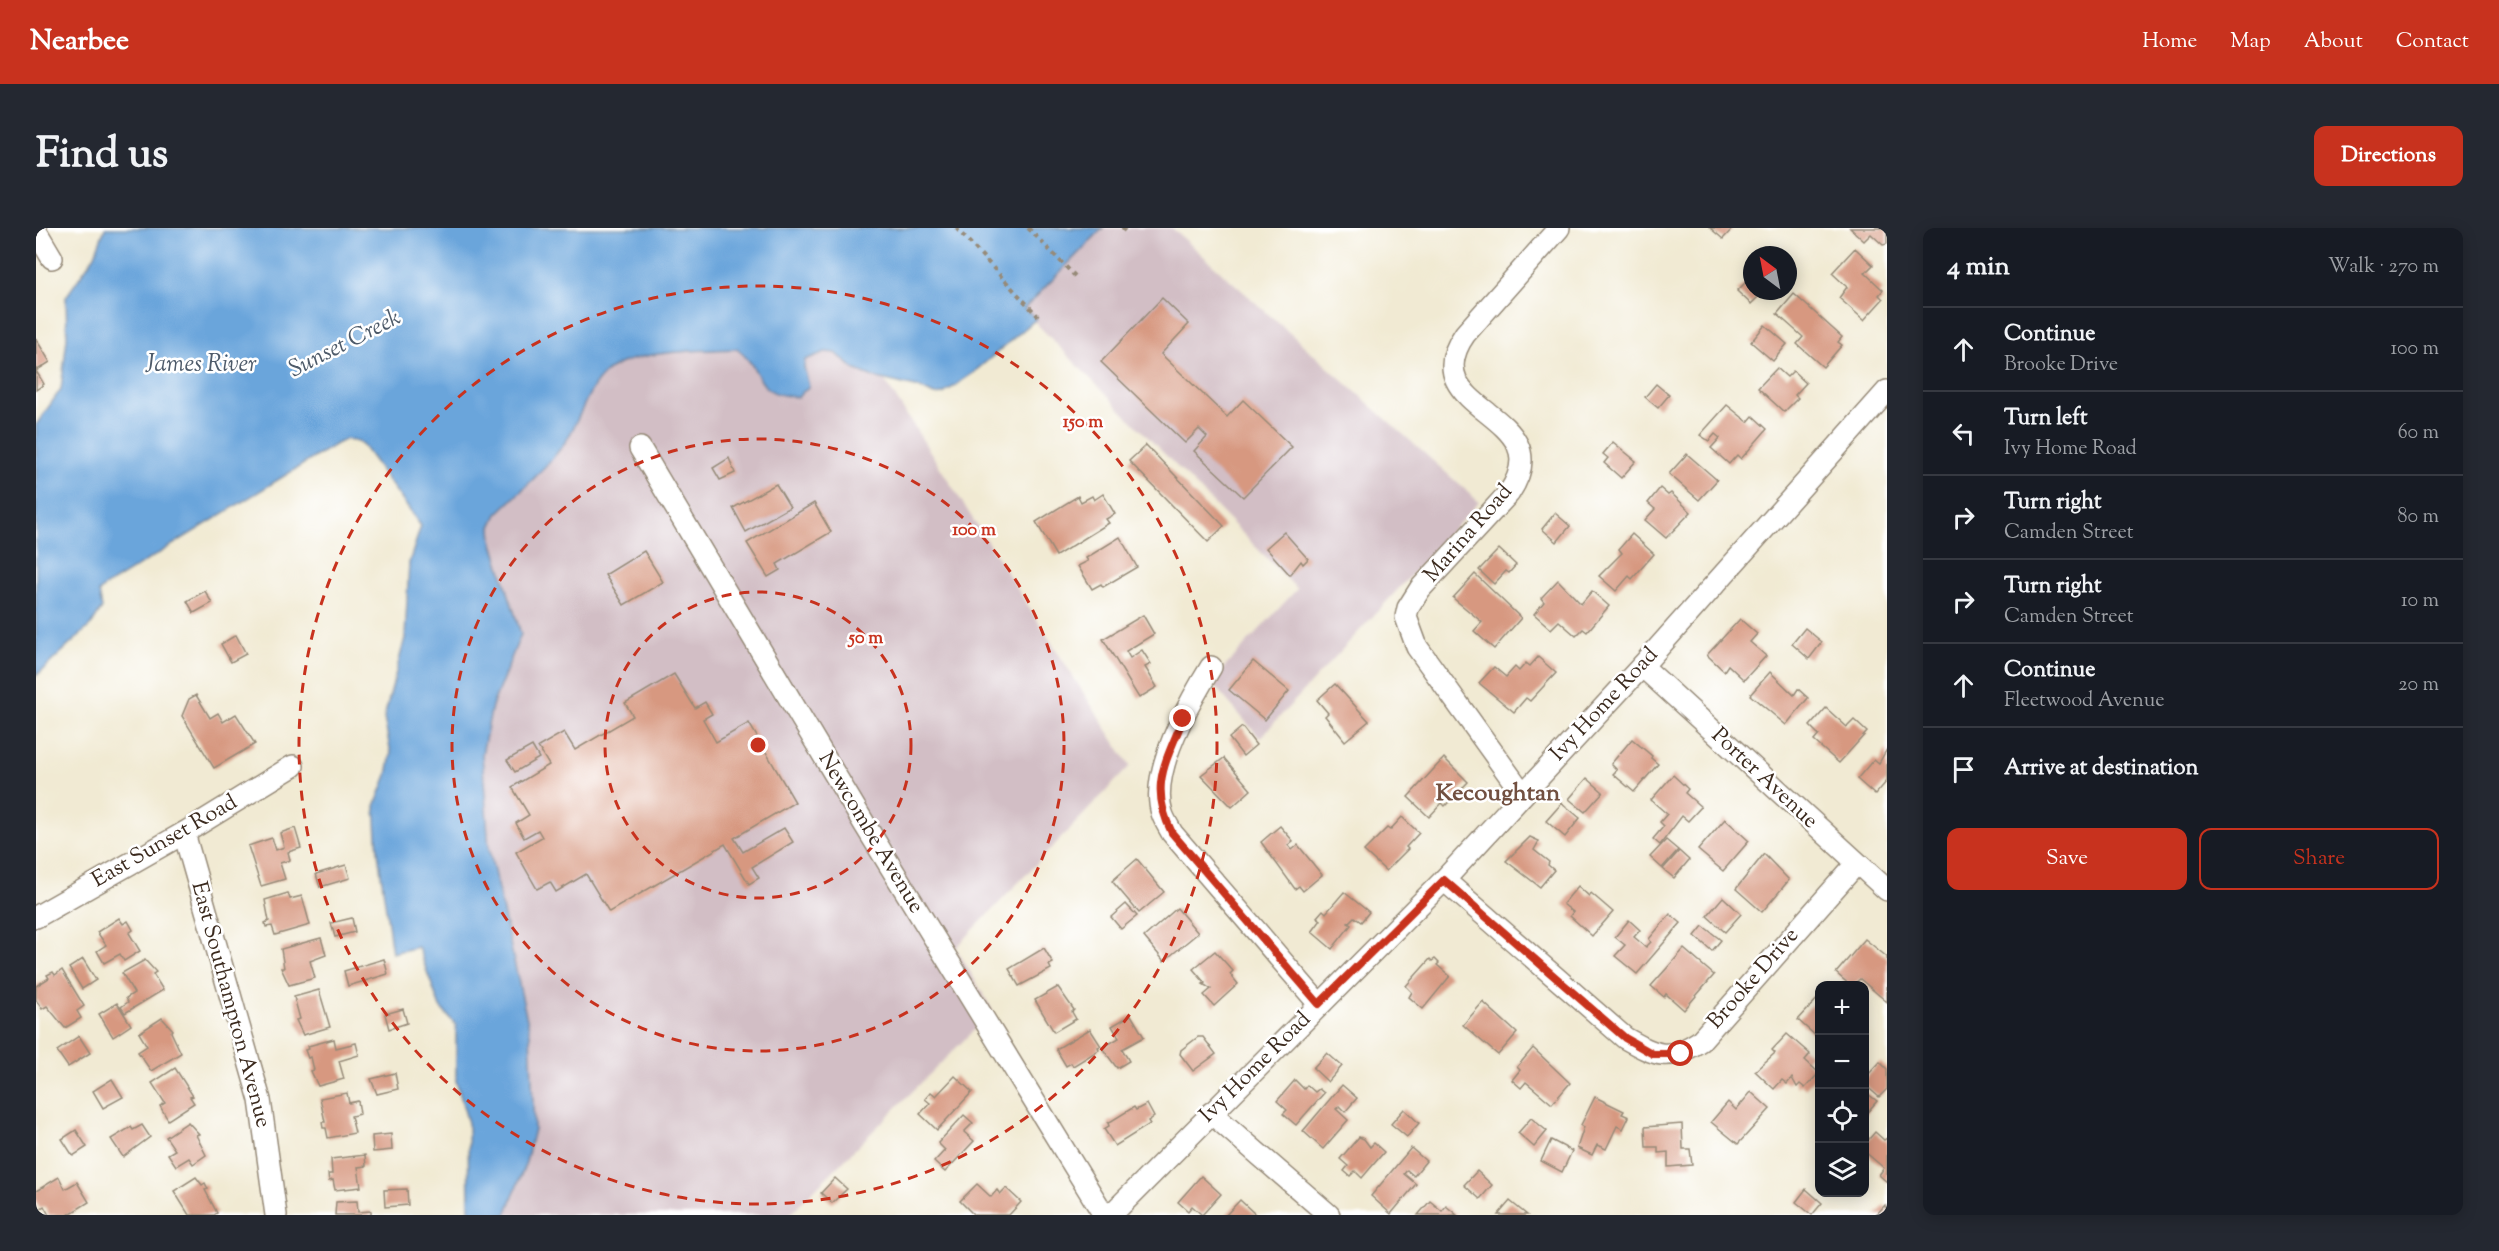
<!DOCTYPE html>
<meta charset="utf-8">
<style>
body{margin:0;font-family:"Sorts Mill Goudy",serif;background:#242831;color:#f1f3f6}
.controls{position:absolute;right:18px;bottom:18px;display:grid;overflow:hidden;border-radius:12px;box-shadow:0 3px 15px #0003}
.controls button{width:54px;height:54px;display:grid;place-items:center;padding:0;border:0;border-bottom:2px solid #363941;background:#171b24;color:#f1f3f6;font:30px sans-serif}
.compass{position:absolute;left:1707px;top:18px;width:54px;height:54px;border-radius:50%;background:#171b24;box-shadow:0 3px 15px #0003;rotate:328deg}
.stop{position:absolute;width:18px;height:18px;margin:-14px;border:4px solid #c8321e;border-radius:50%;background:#fff}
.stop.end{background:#c8321e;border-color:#fff;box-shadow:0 2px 6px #0008}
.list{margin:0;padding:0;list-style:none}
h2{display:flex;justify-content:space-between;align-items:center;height:78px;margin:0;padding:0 24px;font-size:26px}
h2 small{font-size:20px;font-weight:400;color:#9ea1a6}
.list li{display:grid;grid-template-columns:39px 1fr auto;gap:18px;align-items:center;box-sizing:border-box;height:84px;padding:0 24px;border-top:2px solid #363941}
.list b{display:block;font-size:22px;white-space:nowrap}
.list p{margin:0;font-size:20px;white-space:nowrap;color:#9ea1a6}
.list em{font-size:20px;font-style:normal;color:#9ea1a6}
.actions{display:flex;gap:12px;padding:18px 24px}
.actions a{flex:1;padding:14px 0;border:2px solid #c8321e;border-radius:12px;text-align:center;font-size:21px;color:#c8321e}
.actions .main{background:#c8321e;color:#fff}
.icon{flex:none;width:33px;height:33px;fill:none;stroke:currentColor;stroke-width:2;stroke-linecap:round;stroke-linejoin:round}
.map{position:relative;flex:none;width:1851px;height:987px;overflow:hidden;border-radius:12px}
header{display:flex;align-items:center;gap:36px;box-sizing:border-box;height:84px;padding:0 30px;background:#c8321e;color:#fff}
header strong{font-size:28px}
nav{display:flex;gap:33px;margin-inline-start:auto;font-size:21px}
.intro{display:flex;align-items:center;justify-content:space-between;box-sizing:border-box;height:144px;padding:0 36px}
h1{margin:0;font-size:42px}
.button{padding:15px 27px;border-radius:12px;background:#c8321e;color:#fff;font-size:21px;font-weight:700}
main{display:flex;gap:36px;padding:0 36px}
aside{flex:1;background:#171b24;border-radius:12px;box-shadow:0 3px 15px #0003}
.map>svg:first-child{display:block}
.industrial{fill:#d2bec5}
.water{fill:#6ba5db;stroke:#53687c;stroke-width:1.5}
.building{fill:#d79880}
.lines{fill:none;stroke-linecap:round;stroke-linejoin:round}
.minor-casing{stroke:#968a78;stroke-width:24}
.path{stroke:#968a78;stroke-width:4;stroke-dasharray:4.5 4.5;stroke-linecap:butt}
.minor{stroke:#fff;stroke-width:21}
.route{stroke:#c8321e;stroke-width:8}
.ring{fill:none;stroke:#c8321e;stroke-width:3;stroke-dasharray:10 8}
.labels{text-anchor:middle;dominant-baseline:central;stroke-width:5;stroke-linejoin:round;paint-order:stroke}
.street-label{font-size:22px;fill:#3b2a1e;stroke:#fff}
.water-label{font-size:24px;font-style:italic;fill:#4e5b6a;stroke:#fff}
.neighbourhood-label{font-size:24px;font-weight:bold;fill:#725040;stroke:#fff}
.centre{fill:#c8321e;stroke:#fff;stroke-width:3}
.ring-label{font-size:18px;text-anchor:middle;font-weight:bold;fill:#c8321e;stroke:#fff;stroke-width:5;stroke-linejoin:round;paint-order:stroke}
</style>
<header>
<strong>Nearbee</strong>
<nav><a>Home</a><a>Map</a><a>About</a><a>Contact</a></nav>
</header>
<div class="intro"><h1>Find us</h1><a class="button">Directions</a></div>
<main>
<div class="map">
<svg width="1851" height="987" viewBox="0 0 1851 987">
<rect width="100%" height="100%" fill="#fff"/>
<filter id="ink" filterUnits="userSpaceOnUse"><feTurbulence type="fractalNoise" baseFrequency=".0167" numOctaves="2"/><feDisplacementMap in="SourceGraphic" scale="12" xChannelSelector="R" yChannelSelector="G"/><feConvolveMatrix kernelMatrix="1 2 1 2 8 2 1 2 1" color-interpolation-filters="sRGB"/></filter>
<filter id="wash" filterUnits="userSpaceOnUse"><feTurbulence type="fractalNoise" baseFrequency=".008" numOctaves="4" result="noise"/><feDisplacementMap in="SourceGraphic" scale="24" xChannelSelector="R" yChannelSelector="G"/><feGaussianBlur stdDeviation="1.35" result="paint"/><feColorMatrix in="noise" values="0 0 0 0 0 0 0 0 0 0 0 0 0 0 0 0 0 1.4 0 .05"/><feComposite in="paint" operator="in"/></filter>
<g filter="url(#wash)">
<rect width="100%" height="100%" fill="#f1ead3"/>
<g class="industrial">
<path d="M1064,0H1136L1443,274L1224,510L1175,454L1261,361L995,90L981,80Z"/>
<path d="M787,113L844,145L1094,538L920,720L957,783L753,987H451L423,317L578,128Z"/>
</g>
<path class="water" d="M69,0H1067L988,81L1001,90L937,145L907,166L898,167L884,160L837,149L818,141L800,125L789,124L769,132L768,139L773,158L762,169C715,167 730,143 701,121C668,123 593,121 568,146C550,163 544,192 530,213C511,240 485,263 461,286L455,299L456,312L485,406L456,478L446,526L453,621L494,805L498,901L490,934L470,987H433L432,895L420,853V797L404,779L382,719L356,725L342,624L339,578L351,547L355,526L348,490L369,410L373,335L385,298L325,215L310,211L300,216L68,359L63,364L66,380L56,396L0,448V197L25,161L31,110L30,69L59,27Z"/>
<g id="blocks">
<g class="building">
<path d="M1674,0H1697L1687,11Z"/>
<path d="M1814,0H1851V16L1847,17L1835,6L1828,13Z"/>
<path d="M1819,20L1837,37L1829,45L1847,62L1843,67L1847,71L1828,92L1803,70L1811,59L1796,45Z"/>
<path d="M1714,50L1716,63H1728L1715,76L1701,63Z"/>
<path d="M1758,66L1806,109L1802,114L1806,117L1787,139L1761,116L1767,109L1741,86Z"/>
<path d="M1126,70L1153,96L1125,126L1191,189L1207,172L1256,219L1207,269L1158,223L1171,209L1163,201L1149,215L1065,134Z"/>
<path d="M1729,97L1751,116L1737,133L1715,114Z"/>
<path d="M0,111L14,134L0,143Z"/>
<path d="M1741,140L1751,149L1757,143L1770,155L1759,167L1762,170L1748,184L1722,160Z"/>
<path d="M0,143L8,156L0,162Z"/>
<path d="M1620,156L1633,167L1622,180L1609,169Z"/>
<path d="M1691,177L1712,194L1717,188L1731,201L1705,231L1701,227L1693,236L1675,220L1684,210L1679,206L1673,213L1664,207Z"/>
<path d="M1577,214L1600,233L1585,250L1568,235L1572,230L1567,226Z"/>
<path d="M1110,217L1188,298L1172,314L1093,233Z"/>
<path d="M1651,226L1681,252L1663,272L1633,246Z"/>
<path d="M693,230L699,245L684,252L677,240Z"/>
<path d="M740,256L754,279L710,304L697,280Z"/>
<path d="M1624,260L1632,267L1635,265L1655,284L1630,310L1609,292L1619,281L1612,275Z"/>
<path d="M1067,266L1079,286L1070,291L1073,295L1020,328L1000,294L1042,268L1045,274L1056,268L1058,272Z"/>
<path d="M778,275L795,304L741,336L744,342L732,349L711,315Z"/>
<path d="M1519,285L1534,298L1521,314L1506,301Z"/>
<path d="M1248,304L1272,331L1267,336L1265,333L1254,347L1230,320Z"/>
<path d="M1596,306L1618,326L1596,351L1593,348L1580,363L1563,348L1586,325L1583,321Z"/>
<path d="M1084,309L1101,339L1067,359L1065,356L1056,361L1042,338L1052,333L1050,330Z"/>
<path d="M1463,321L1480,337L1473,345L1470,343L1458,356L1443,342Z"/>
<path d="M608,323L627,354L588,377L569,347Z"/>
<path d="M1439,346L1485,390L1458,421L1438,403L1446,394L1417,370Z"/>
<path d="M1522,352L1545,376L1556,363L1573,378L1551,404L1547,401L1540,408L1523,393L1515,401L1498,386L1508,374L1505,370Z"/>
<path d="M169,363L176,375L158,385L151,373Z"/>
<path d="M1107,387L1118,406L1090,423L1094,430L1106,422L1115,436L1109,439L1121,459L1103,470L1067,411Z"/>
<path d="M1704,391L1721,406L1714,414L1730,428L1708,452L1692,437L1688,443L1671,427Z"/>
<path d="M1769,400L1786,414L1773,431L1756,416Z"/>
<path d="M200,407L210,426L195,434L185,416Z"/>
<path d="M1502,429L1520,445L1494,473L1490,470L1478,484L1443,455L1458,439L1470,449L1479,439L1483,443L1490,435L1494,438Z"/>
<path d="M1217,433L1253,463L1229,492L1193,462Z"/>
<path d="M1734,444L1758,467L1762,461L1772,470L1750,497L1714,467Z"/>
<path d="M638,446L659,480L669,474L676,486L667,491L680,514L713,495L759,574L698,610L707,624L748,600L757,614L716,639L723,650L713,656L689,616L573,684L550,646L520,664L514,654L501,661L480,624L506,609L502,602L488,610L480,595L493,587L476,559L513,537L502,519L528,504L539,522L597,488L589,475Z"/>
<path d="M1299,456L1333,493L1309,513L1289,488L1292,485L1281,472Z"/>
<path d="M160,467L174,490L182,485L187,494L200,486L219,516L178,540L146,488L153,471Z"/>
<path d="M1790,480L1811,499L1818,492L1831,504L1803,535L1778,513L1783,507L1774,498Z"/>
<path d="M1206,499L1220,517L1207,528L1193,510Z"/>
<path d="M1596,511L1616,528L1615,530L1622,536L1598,564L1577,546L1581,542L1575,536Z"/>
<path d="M496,518L503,530L479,544L471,532Z"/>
<path d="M1851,521V553L1839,567L1821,551L1838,531L1843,535Z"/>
<path d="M1188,530L1215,562L1196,579L1165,547Z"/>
<path d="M1408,530L1432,554L1409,578L1406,575L1393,589L1372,569Z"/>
<path d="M1637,547L1652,561L1649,565L1665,579L1652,593L1646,588L1624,617L1617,611L1628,598L1624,594L1631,586L1615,572Z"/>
<path d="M1551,550L1567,564L1549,584L1533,571Z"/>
<path d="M1526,575L1544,590L1529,609L1510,593Z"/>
<path d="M1366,589L1383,605L1370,619L1372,621L1350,643L1328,623L1351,600L1354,602Z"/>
<path d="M1689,591L1713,613L1687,643L1662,622Z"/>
<path d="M1244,598L1257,613L1252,617L1256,622L1262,617L1286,647L1267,663L1263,658L1259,661L1225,614Z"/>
<path d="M259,600L265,620L252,624L254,632L244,635L249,651L225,658L212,618L236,610L240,622L248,619L244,605Z"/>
<path d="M1494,609L1503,613L1498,622L1513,634L1512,637L1518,642L1504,659L1470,633Z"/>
<path d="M1630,612L1642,622L1626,640L1614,629Z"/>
<path d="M1643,623L1653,632L1638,650L1627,641Z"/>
<path d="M1728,626L1753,652L1726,684L1700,661Z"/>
<path d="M1101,631L1128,664L1103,685L1076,653Z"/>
<path d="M310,637L314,650L284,659L280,646Z"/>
<path d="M1542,658L1553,668L1555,665L1577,684L1556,708L1534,688L1537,684L1527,676Z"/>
<path d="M1308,664L1333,684L1325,694L1318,689L1312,695L1315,697L1296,721L1276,704L1285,692L1281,689L1287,682L1290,685Z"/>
<path d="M252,665L254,671L266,668L274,697L239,707L236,698L230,699L229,695L233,693L229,672Z"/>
<path d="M1687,669L1705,686L1689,704L1671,688Z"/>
<path d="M1090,676L1101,688L1085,701L1075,689Z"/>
<path d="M1141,680L1162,705L1128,733L1108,709Z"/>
<path d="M1634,686L1645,695L1601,746L1579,728L1589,717L1579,709L1593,692L1604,702L1598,709L1610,719L1615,714L1613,711Z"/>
<path d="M83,690L87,696L92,693L97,702L93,705L104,723L88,733L84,726L68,735L61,723L70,717L61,704Z"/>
<path d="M316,690L319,704L299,709L295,695Z"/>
<path d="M1667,698L1685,712L1676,723L1659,708Z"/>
<path d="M285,710L290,727L274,733L279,750L253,757L245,740H248L245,721Z"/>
<path d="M1829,711L1851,729V774L1824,751L1815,758L1800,745Z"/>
<path d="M1008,720L1017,735L1013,737L1015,741L983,758L973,741Z"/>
<path d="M1648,721L1678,747L1648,782L1630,766L1628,769L1615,758Z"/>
<path d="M1179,723L1197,743L1194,746L1202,756L1178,778L1168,767L1175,761L1167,756L1169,755L1157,741Z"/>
<path d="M47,731L60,752L46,761L33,740Z"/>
<path d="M348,731L352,746L312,758L308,743Z"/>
<path d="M1394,731L1396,733L1399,731L1403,735L1401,737L1414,748L1387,781L1373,769L1376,764L1370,758Z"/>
<path d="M109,732L120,744L117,746L127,762L89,785L85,779L92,774L90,770L98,765L86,745Z"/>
<path d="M26,742L48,778L41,783L45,790L29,800L11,778L6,781L0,772V758L13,750L11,747L17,744L19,747Z"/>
<path d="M1022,759L1038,782L1036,784L1040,791L1018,804L999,772Z"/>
<path d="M283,762L294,799L267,807L260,792L264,791L258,769Z"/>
<path d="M1784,768V806L1781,809L1762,792Z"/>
<path d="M1447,774L1481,805L1462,827L1427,797Z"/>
<path d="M81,775L95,797L77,809L63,786Z"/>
<path d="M367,781L371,795L353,801L349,786Z"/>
<path d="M1095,787L1108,809L1086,821L1093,833L1081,840L1066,820L1083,810L1076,798Z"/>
<path d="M126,790L137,802L135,804L145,825L115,843L102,824L111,818L103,805Z"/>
<path d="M1054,801L1065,818L1062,819L1063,822L1037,838L1035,835L1030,838L1020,821Z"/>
<path d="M1751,806L1774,826L1769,832L1783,845L1769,860L1764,856L1761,859L1756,850L1751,856L1746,852L1738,861L1719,843L1739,825L1736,822Z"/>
<path d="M43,808L54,825L32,839L21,823Z"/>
<path d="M1162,809H1167L1180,826L1157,843L1144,826L1145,822Z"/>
<path d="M298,811L300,820L320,815L323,827L303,833L308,851L282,858L275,843L278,842L275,829L272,830L269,822L273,821L272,818Z"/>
<path d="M1497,820L1534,855L1516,876L1490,854L1485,860L1476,852L1484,842L1481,839Z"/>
<path d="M1291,825L1306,838L1292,854L1277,840Z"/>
<path d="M1844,834L1851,841V861L1843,869L1828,856V851Z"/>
<path d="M139,840L157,868L154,869L158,875L132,892L124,878L129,875L116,855Z"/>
<path d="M359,845L362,861L341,866L335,851Z"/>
<path d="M919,848L936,864L901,902L884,886L894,875L889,871L895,864L900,868Z"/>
<path d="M76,851L87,869L67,880L57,863Z"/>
<path d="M1259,852L1268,861L1271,857L1279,864L1283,861L1288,865L1260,897L1247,886L1251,882L1241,873Z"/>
<path d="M1306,857L1321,870L1309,884L1303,878L1300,881L1312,892L1287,921L1267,903Z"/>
<path d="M1828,863L1841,873L1828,888Z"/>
<path d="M1715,864L1734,881L1702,916L1675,894L1692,874L1700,882Z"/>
<path d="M311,865L313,875L322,873L324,886L315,888L319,905L292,910L290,900H287L286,894H289L284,870Z"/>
<path d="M1559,869L1588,883L1586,886L1593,889L1587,901L1581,898L1570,921L1561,917L1556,927L1541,920L1548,899L1545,897Z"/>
<path d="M1111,876L1118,889L1112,893L1114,896L1079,918L1068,901L1073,898L1072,895L1098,879L1100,882Z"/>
<path d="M1368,881L1383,895L1371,909L1355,896Z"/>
<path d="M928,887L937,895L928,904L938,913L909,944L898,934L909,922L902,915Z"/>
<path d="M1495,890L1511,903L1498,919L1482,905Z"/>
<path d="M152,894L163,906L160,907L170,927L157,936L153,930L140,938L132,926L139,922L130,909Z"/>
<path d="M1646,896L1647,921H1654L1656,937L1632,939V924L1622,925V919H1610L1609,899Z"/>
<path d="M106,897L114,909L87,929L75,911L95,899L97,902Z"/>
<path d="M40,902L51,919L37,928L26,911Z"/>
<path d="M1839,904L1848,912L1851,910V954L1843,947L1848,940L1828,923V917Z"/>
<path d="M355,906L356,922L337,924L336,908Z"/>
<path d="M1323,909L1328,911L1334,919L1338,915L1348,924L1326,950L1319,943L1314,948L1308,943L1312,938L1304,931Z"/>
<path d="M1515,912L1536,923L1526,944L1505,933Z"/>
<path d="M1375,920L1390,933L1378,948L1371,942L1368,946L1380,956L1355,986L1335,968Z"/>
<path d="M329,927L330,938L322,939L325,959L299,962L297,952L293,953L292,946H296L295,931Z"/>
<path d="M1441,943L1456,957L1444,971L1428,957Z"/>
<path d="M1165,948L1185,966L1166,987L1156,978L1152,983L1142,974Z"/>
<path d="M23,949L29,961L41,954L53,974L32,987H13L8,978L4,981L0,974V963Z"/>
<path d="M160,949L166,957L169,955L172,961L169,962L181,985L178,987H153L138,963Z"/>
<path d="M799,950L811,961L796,975L785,965Z"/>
<path d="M941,956L955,969L961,962L964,966L970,960L985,974L973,987H938L924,973Z"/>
<path d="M371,961L372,977L349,979L348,962Z"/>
<path d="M1770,961L1786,975L1776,987L1760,974Z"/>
<path d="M1204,972L1220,987H1190Z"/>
<path d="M321,973L322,984L335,983V987H299L300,974Z"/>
<path d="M1394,973L1406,983L1410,978L1421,987H1382Z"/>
<path d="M1474,973L1491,987H1462Z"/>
<path d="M1849,977L1851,987H1840Z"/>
</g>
</g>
</g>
<g filter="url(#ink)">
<use href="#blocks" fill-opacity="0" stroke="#968a78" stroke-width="1.5"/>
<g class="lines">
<g class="minor-casing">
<g id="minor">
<path d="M0,3L16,30"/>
<path d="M604,220L829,597L1068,987"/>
<path d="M1606,438L1851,662"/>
<path d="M1175,439C1154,473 1113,544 1126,585C1128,592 1133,599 1136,605L1283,776"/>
<path d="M1486,565L1381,419L1370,389L1372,380L1384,361L1473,265C1528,184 1374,184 1429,106L1523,0"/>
<path d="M148,605L224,872L240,987"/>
<path d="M1408,652L1589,810C1621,828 1632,834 1664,813L1820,636"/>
<path d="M0,689L148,605L257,538"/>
<path d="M1175,885L1293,987"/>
<path d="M1075,987L1408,652L1606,438L1851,163"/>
</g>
</g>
<g class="path">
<path d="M920,0L1002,88"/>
<path d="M992,0L1039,48"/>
<path d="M1086,0L1089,3"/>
</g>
<use href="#minor" class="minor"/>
</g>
</g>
<g class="lines" filter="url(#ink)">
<path class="route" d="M1147,491C1129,536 1113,558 1136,605L1283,776L1408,652L1589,810L1617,826H1645"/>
</g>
<g class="ring">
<circle cx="722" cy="517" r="153"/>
<circle cx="722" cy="517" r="306"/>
<circle cx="722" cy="517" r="459"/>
</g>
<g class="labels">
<g class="street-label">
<text transform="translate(1433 306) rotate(-49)">Marina Road</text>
<text transform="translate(1569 477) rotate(-47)">Ivy Home Road</text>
<text transform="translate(1728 551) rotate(43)">Porter Avenue</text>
<text transform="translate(834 605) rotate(59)">Newcombe Avenue</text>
<text transform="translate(129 614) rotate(-30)">East Sunset Road</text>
<text transform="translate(1718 751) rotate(-49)">Brooke Drive</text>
<text transform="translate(194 777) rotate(75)">East Southampton Avenue</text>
<text transform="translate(1220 840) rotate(-45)">Ivy Home Road</text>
</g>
<g class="water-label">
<text transform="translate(309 116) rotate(-27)">Sunset Creek</text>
<text x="165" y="137">James River</text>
</g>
<g class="neighbourhood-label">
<text x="1462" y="566">Kecoughtan</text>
</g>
</g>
<circle cx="722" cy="517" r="9" class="centre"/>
<g class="ring-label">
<text x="1047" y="199">150 m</text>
<text x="938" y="307">100 m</text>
<text x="830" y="415">50 m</text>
</g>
</svg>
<div class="controls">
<button>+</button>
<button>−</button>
<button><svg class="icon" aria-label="locate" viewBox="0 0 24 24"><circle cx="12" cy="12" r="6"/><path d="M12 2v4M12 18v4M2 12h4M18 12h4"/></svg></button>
<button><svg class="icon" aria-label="layers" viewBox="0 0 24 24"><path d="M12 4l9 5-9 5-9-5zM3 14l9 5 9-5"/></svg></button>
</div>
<svg class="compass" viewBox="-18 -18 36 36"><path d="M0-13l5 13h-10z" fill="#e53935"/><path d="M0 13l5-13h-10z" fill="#9ea1a6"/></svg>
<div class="stop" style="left:1645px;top:826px"></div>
<div class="stop end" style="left:1147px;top:491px"></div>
</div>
<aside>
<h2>4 min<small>Walk · 270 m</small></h2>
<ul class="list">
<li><svg class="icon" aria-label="ahead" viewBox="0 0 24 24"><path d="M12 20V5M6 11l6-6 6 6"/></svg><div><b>Continue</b><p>Brooke Drive</p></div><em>100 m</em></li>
<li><svg class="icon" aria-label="left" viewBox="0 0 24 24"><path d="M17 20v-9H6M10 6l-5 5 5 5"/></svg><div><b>Turn left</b><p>Ivy Home Road</p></div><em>60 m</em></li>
<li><svg class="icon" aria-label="right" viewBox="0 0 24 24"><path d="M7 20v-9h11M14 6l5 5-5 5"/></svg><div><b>Turn right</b><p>Camden Street</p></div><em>80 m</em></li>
<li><svg class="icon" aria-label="right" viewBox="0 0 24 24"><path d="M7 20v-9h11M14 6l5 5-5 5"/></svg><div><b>Turn right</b><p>Camden Street</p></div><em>10 m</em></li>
<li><svg class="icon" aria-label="ahead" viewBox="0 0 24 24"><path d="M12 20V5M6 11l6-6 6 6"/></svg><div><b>Continue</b><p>Fleetwood Avenue</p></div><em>20 m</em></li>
<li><svg class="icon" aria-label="arrive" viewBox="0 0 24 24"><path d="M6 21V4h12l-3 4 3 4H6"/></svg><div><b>Arrive at destination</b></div></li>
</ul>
<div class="actions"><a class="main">Save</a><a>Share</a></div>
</aside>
</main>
